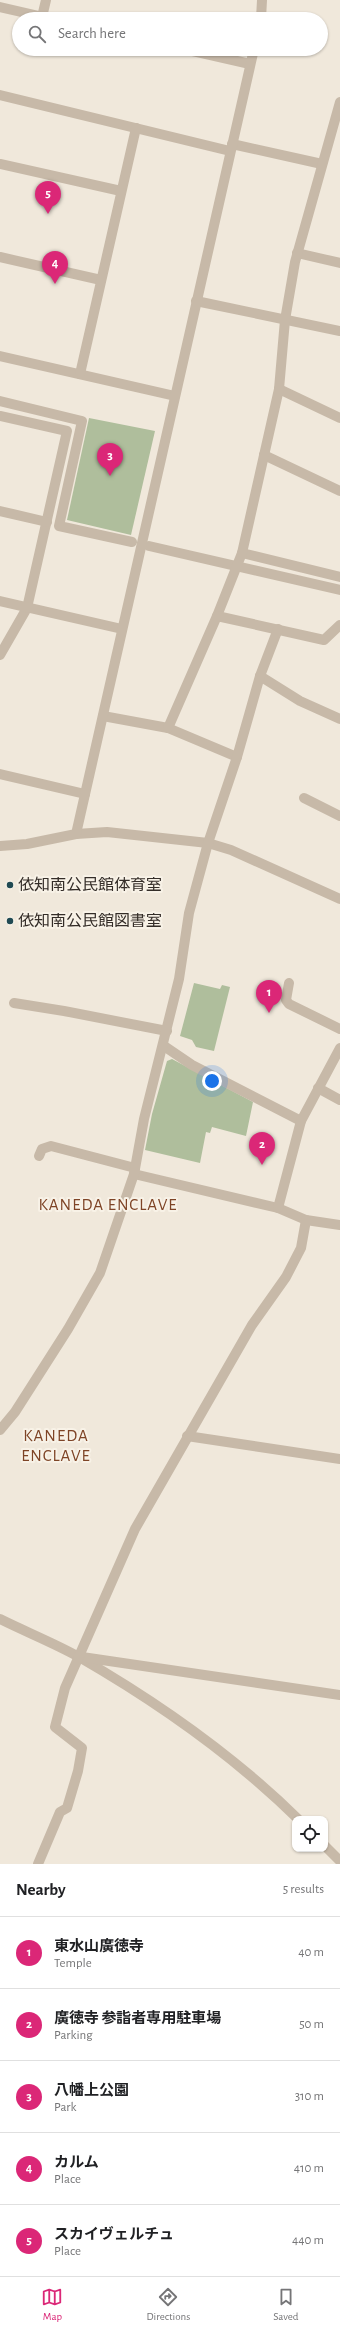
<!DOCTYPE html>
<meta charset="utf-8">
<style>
body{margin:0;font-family:"Alegreya Sans","Noto Sans JP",sans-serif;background:#f2f2f2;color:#202124}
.controls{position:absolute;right:12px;bottom:12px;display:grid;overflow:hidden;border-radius:8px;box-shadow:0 1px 3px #0004}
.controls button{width:36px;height:36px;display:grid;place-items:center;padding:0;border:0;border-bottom:1px solid #e0e0e0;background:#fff;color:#202124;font:20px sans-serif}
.you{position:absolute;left:212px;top:1081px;width:14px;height:14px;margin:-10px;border:3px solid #fff;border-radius:50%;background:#1a73e8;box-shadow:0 0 0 6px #1a73e833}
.badge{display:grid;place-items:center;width:26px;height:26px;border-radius:50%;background:#db2777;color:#fff;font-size:13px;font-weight:700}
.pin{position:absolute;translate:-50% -33px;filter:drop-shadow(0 1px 2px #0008)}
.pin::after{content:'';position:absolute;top:21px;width:14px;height:12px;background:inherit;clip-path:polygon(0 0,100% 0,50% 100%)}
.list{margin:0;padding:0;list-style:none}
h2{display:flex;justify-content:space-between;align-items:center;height:52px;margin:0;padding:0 16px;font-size:17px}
h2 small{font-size:13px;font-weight:400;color:#757577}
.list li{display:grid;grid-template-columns:26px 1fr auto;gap:12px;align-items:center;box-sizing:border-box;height:72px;padding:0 16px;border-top:1px solid #e0e0e0}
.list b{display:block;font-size:15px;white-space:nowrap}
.list p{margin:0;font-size:13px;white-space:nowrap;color:#757577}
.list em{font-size:13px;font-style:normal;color:#757577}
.icon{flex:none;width:22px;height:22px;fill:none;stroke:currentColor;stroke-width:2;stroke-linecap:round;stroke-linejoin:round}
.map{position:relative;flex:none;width:340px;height:1864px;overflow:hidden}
.search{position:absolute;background:#fff;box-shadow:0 1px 3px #0004;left:12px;right:12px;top:12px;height:44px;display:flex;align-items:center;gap:10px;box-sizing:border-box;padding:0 14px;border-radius:22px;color:#757577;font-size:15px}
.sheet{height:412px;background:#fff}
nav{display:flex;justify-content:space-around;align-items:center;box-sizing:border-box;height:56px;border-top:1px solid #e0e0e0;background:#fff;font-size:11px;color:#757577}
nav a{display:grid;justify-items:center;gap:2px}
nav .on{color:#db2777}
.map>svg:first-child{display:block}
.green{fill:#afbe9c}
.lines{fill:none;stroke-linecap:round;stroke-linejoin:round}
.minor{stroke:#c7b9a8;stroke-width:10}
.poi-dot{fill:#204a53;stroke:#f8f2e7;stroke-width:1.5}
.labels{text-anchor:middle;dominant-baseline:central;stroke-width:4;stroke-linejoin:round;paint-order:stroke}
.poi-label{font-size:16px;fill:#342d28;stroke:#f8f2e7;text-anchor:start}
.neighbourhood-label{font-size:17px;letter-spacing:1px;fill:#7e4426;stroke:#f8f2e7}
</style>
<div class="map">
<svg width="340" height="1864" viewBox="0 0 340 1864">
<rect width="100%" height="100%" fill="#f0e8db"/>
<g class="green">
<path d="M89,418L155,431L131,535L67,520Z"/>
<path d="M194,983L220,989L222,985L230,987L214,1051L196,1047L192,1040L180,1036Z"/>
<path d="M172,1059L253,1102L246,1136L212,1127L210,1133L206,1132L200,1163L145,1150L152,1114L167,1061Z"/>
</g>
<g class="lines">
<g class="minor">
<path d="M0,7L52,19"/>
<path d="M42,17L46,0"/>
<path d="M261,19L262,0"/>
<path d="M184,49L250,64"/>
<path d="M0,95L230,151"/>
<path d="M232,144L322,164"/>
<path d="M0,164L121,191"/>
<path d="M297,253L340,263"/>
<path d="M0,257L101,280"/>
<path d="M196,301L340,331"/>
<path d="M0,356L175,396"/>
<path d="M80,374L136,128"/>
<path d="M279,389L340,418"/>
<path d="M0,401L82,421L59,526L132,542"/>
<path d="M0,416L67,431L27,608L0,655"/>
<path d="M264,455L340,491"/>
<path d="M0,511L47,522"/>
<path d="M149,546L340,590"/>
<path d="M242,553L340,577"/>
<path d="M0,601L122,629"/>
<path d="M217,616L242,553L279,389L285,320L295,262L340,102"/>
<path d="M260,676L300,701L340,719"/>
<path d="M103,716L168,728L237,757"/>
<path d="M168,728L217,616L324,640L340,625"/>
<path d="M0,774L85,794"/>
<path d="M304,798L340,816"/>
<path d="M76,834L107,832L208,843L231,850L340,899"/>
<path d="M0,846L27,844L76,834L254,49"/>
<path d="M289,983L286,1000L289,1004L340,1029"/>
<path d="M14,1003L64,1011L167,1031"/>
<path d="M164,1046L192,1065L301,1121"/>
<path d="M318,1088L340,1100"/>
<path d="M39,1156L42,1149L51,1146L135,1168"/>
<path d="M134,1174L278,1208L306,1220L340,1225"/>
<path d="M278,1208L301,1121L340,1048"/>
<path d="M0,1430L15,1412L68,1329L100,1273L134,1174L144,1119L179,979L189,913L208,843L237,757L260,676L278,629"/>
<path d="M187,1436L340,1459"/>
<path d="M0,1619C26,1632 54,1643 79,1657C157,1702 234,1756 298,1819"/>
<path d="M82,1657L340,1695"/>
<path d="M325,1846L340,1861"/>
<path d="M38,1864L60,1812L67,1808L78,1771L82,1748L55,1727L65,1688L135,1529L252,1325L286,1277L301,1248L306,1220"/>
</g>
</g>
<g class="poi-dot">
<circle cx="10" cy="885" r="4"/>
<circle cx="10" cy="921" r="4"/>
</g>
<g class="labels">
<g class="poi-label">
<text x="18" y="885">依知南公民館体育室</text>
<text x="18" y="921">依知南公民館図書室</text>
</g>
<g class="neighbourhood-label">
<text x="108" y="1204">KANEDA ENCLAVE</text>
<text x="56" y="1435">KANEDA<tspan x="56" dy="20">ENCLAVE</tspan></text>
</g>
</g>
</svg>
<div class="controls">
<button><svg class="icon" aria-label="locate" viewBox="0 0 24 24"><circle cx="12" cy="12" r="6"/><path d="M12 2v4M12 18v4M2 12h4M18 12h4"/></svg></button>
</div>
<div class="you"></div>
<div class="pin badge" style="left:269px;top:1013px">1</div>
<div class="pin badge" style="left:262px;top:1165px">2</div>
<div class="pin badge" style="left:110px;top:476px">3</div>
<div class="pin badge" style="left:55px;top:284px">4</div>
<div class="pin badge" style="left:48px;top:214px">5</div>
<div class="search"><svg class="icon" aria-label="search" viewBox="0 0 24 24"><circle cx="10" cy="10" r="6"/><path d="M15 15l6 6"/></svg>Search here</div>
</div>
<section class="sheet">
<h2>Nearby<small>5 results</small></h2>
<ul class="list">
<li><span class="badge">1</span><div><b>東水山廣徳寺</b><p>Temple</p></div><em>40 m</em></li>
<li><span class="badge">2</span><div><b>廣徳寺 参詣者専用駐車場</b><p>Parking</p></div><em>50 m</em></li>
<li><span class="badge">3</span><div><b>八幡上公園</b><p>Park</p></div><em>310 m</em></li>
<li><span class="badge">4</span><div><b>カルム</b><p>Place</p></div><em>410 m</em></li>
<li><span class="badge">5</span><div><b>スカイヴェルチュ</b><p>Place</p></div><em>440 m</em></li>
</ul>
</section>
<nav>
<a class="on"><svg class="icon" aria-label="map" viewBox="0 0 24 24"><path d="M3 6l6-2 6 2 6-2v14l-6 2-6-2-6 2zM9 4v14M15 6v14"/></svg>Map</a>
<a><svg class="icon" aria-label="directions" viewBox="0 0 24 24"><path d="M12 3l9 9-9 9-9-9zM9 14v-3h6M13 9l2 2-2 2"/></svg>Directions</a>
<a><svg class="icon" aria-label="saved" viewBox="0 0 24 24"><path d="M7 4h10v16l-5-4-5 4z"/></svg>Saved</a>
</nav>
